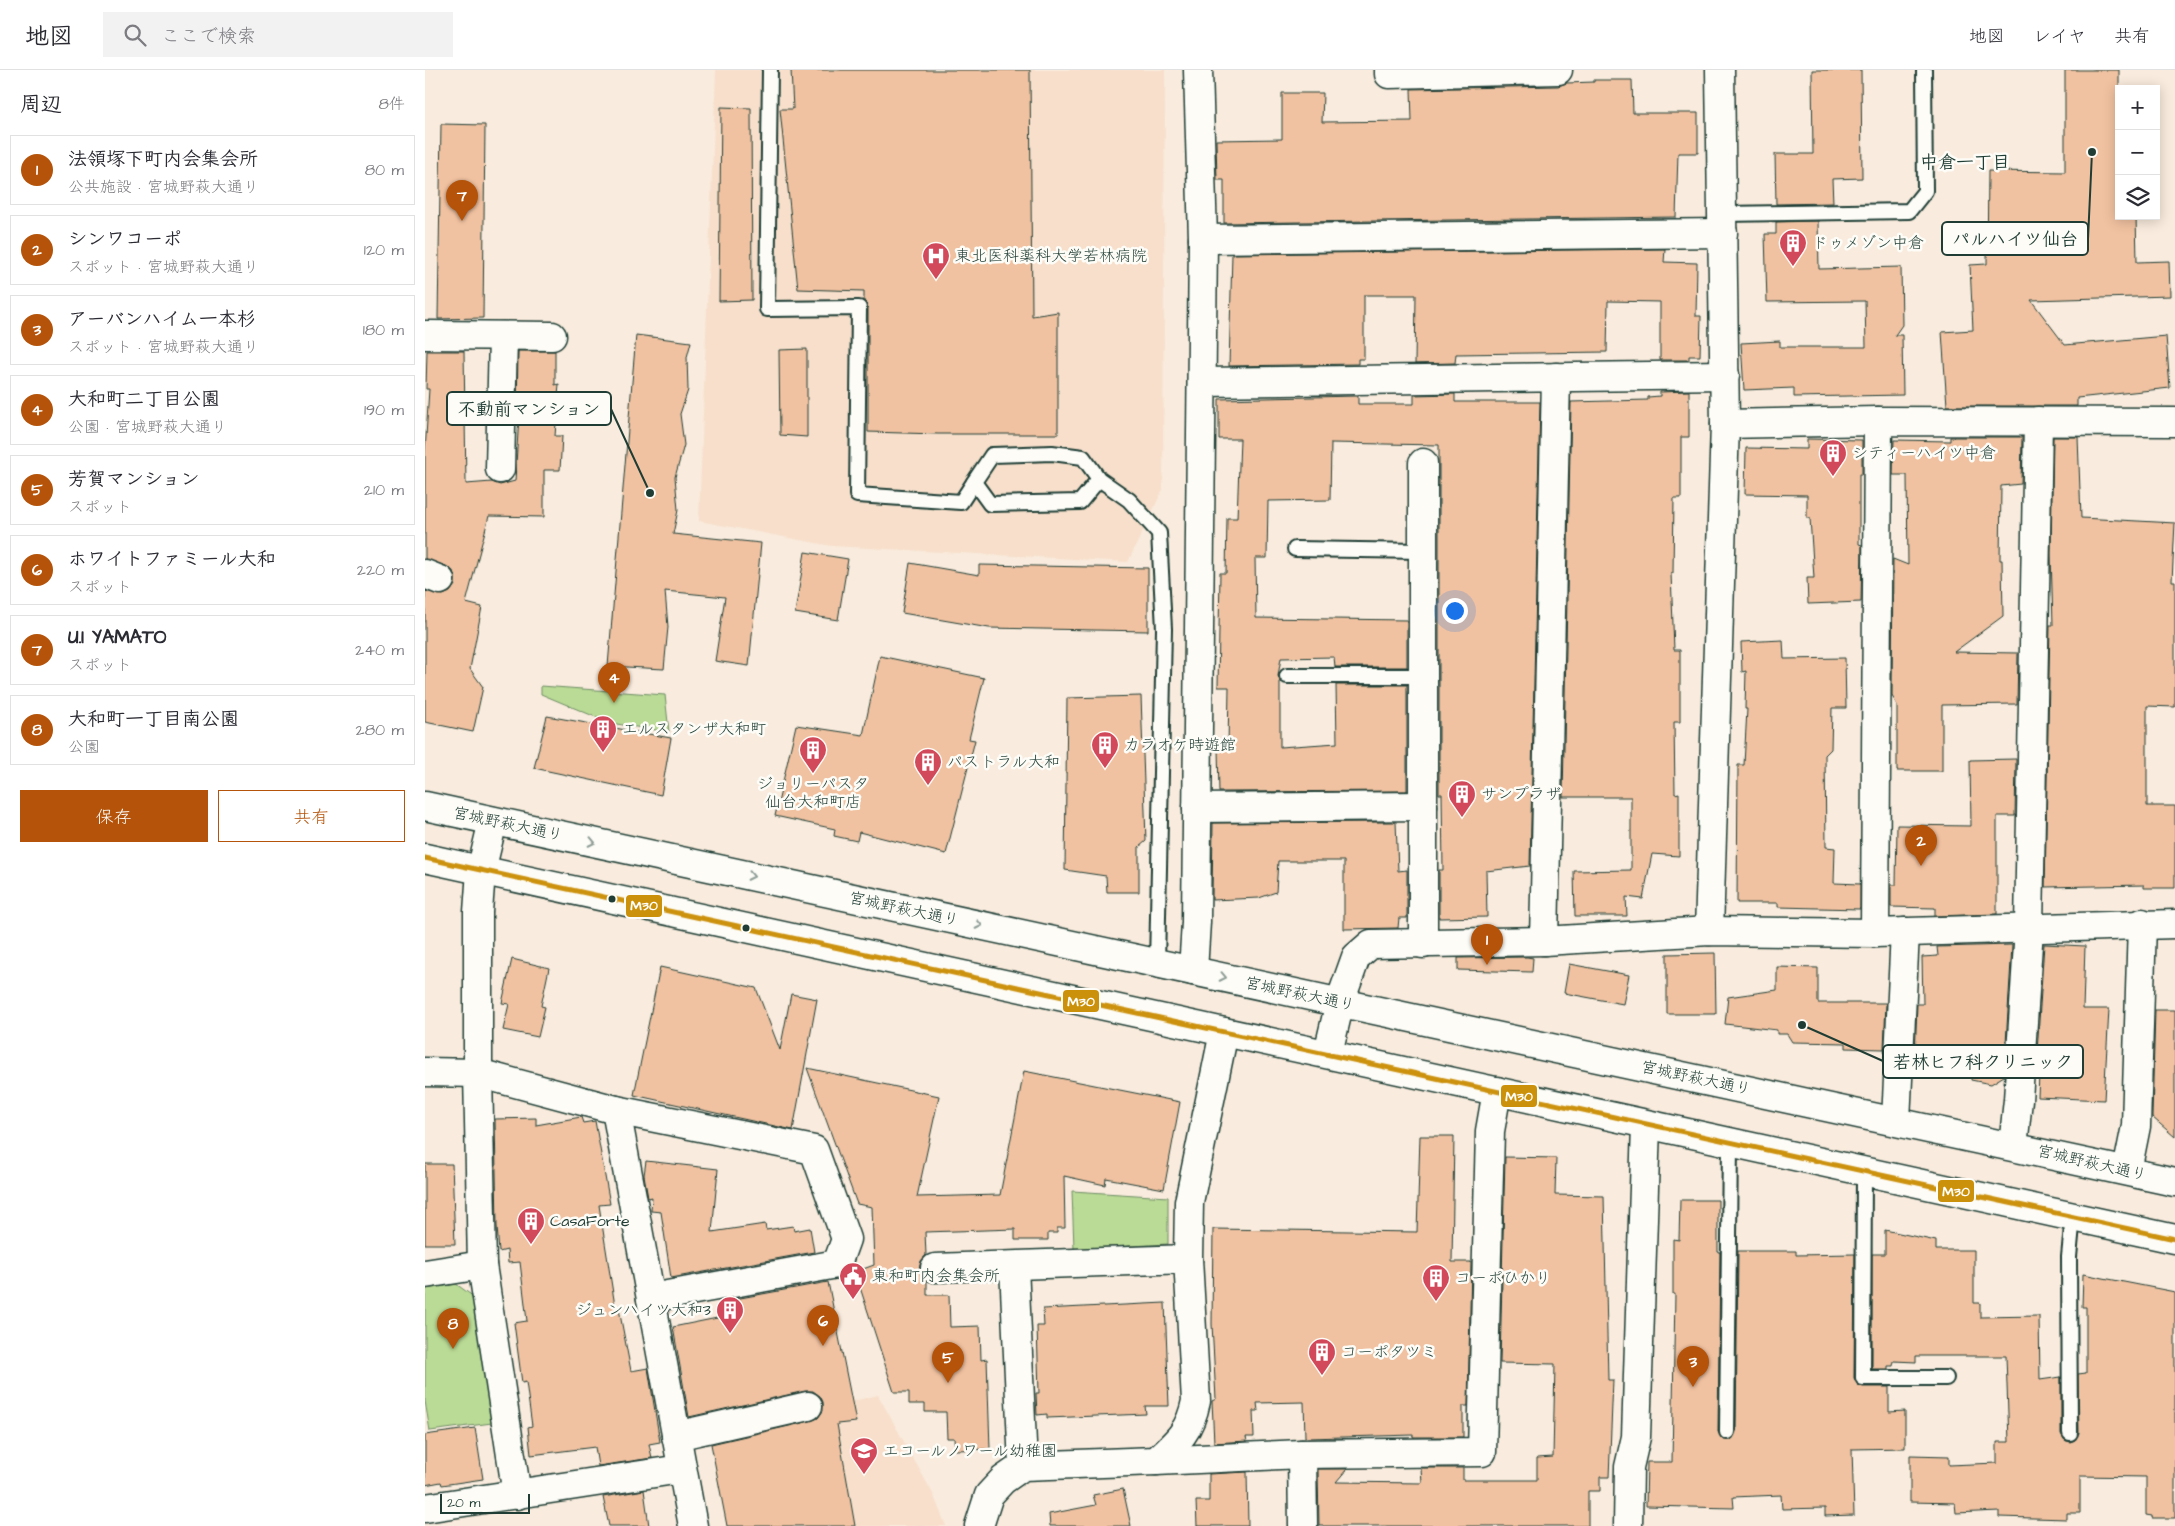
<!DOCTYPE html>
<html lang="ja">
<meta charset="utf-8">
<style>
body{margin:0;font-family:"Architects Daughter","Klee One",sans-serif;background:#f2f2f3;color:#2b2b33}
.controls{position:absolute;right:15px;top:15px;display:grid;overflow:hidden;border-radius:0px;box-shadow:0 2px 12px #0003}
.controls button{width:45px;height:45px;display:grid;place-items:center;padding:0;border:0;border-bottom:1px solid #e1e1e2;background:#fff;color:#2b2b33;font:25px sans-serif}
.scale{position:absolute;left:15px;bottom:12px;width:90px;box-sizing:border-box;padding-left:5px;border:2px solid #1f3d34;border-top:0;font-size:14px;line-height:18px;white-space:nowrap;color:#1f3d34;-webkit-text-stroke:4px #fdfcf7;paint-order:stroke}
.you{position:absolute;left:1029px;top:540px;width:18px;height:18px;margin:-12px;border:4px solid #fff;border-radius:50%;background:#1a73e8;box-shadow:0 0 0 8px #1a73e833}
.badge{display:grid;place-items:center;width:32px;height:32px;border-radius:50%;background:#b45309;color:#fff;font-size:16px;font-weight:700}
.pin{position:absolute;translate:-50% -41px;filter:drop-shadow(0 1px 2px #0008)}
.pin::after{content:'';position:absolute;top:26px;width:18px;height:15px;background:inherit;clip-path:polygon(0 0,100% 0,50% 100%)}
.list{margin:0;padding:0;list-style:none}
h2{display:flex;justify-content:space-between;align-items:center;height:65px;margin:0;padding:0 20px;font-size:21px}
h2 small{font-size:16px;font-weight:400;color:#7c7c81}
.list li{display:grid;grid-template-columns:32px 1fr auto;gap:15px;align-items:center;box-sizing:border-box;height:70px;margin:0 10px 10px;padding:0 10px;border:1px solid #e1e1e2;border-radius:0px}
.list b{display:block;font-size:19px;white-space:nowrap}
.list p{margin:0;font-size:16px;white-space:nowrap;color:#7c7c81}
.list em{font-size:16px;font-style:normal;color:#7c7c81}
.actions{display:flex;gap:10px;padding:15px 20px}
.actions a{flex:1;padding:11px 0;border:1px solid #b45309;border-radius:0px;text-align:center;font-size:18px;color:#b45309}
.actions .main{background:#b45309;color:#fff}
.icon{flex:none;width:28px;height:28px;fill:none;stroke:currentColor;stroke-width:2;stroke-linecap:round;stroke-linejoin:round}
.map{position:relative;flex:none;width:1750px;height:1456px;overflow:hidden}
header{display:flex;align-items:center;gap:30px;box-sizing:border-box;height:70px;padding:0 25px;background:#fff;border-bottom:1px solid #e1e1e2}
header strong{font-size:24px}
nav{display:flex;gap:28px;margin-inline-start:auto;font-size:18px}
.search{width:350px;height:45px;background:#f2f2f3;display:flex;align-items:center;gap:12px;box-sizing:border-box;padding:0 18px;border-radius:0px;color:#7c7c81;font-size:19px}
main{display:flex}
aside{flex:1;background:#fff}
.map>svg:first-child{display:block}
.built{fill:#f7dfcb}
.green{fill:#badb95;stroke:#6c8c64}
.building{fill:#f1c2a1;stroke:#1f3d34}
.lines{fill:none;stroke-linecap:round;stroke-linejoin:round}
.service-casing{stroke:#1f3d34;stroke-width:18}
.minor-casing{stroke:#1f3d34;stroke-width:31}
.tertiary-casing{stroke:#1f3d34;stroke-width:31}
.service{stroke:#fdfcf7;stroke-width:14}
.minor{stroke:#fdfcf7;stroke-width:28}
.tertiary{stroke:#fdfcf7;stroke-width:28}
.bus-1-casing{stroke:#fdfcf7;stroke-width:9}
.bus-1{stroke:#cc910a;stroke-width:5}
.oneway{stroke:#8e9c96}
.bus-dot{fill:#1f3d34;stroke:#fdfcf7;stroke-width:2}
.labels{text-anchor:middle;dominant-baseline:central;stroke-width:5;stroke-linejoin:round;paint-order:stroke}
.poi-label{font-size:16px;fill:#1f3d34;stroke:#fdfcf7;text-anchor:start}
.street-label{font-size:16px;fill:#1f3d34;stroke:#fdfcf7}
.neighbourhood-label{font-size:18px;font-weight:bold;fill:#1f3d34;stroke:#fdfcf7}
.leader{fill:none;stroke:#1f3d34;stroke-width:2}
.callout-dot{fill:#1f3d34;stroke:#fdfcf7;stroke-width:2}
.callout{fill:#fdfcf7;stroke:#1f3d34;stroke-width:2}
.callout-label{font-size:18px;text-anchor:middle;font-weight:bold;fill:#1f3d34}
.line-badge{stroke:#fdfcf7;stroke-width:2}
.badge-label{font-size:14px;text-anchor:middle;font-weight:bold;fill:#fff}
</style>
<header>
<strong>地図</strong>
<div class="search"><svg class="icon" aria-label="search" viewBox="0 0 24 24"><circle cx="10" cy="10" r="6"/><path d="M15 15l6 6"/></svg>ここで検索</div>
<nav><a>地図</a><a>レイヤ</a><a>共有</a></nav>
</header>
<main>
<aside>
<h2>周辺<small>8件</small></h2>
<ul class="list">
<li><span class="badge">1</span><div><b>法領塚下町内会集会所</b><p>公共施設 · 宮城野萩大通り</p></div><em>80 m</em></li>
<li><span class="badge">2</span><div><b>シンワコーポ</b><p>スポット · 宮城野萩大通り</p></div><em>120 m</em></li>
<li><span class="badge">3</span><div><b>アーバンハイム一本杉</b><p>スポット · 宮城野萩大通り</p></div><em>180 m</em></li>
<li><span class="badge">4</span><div><b>大和町二丁目公園</b><p>公園 · 宮城野萩大通り</p></div><em>190 m</em></li>
<li><span class="badge">5</span><div><b>芳賀マンション</b><p>スポット</p></div><em>210 m</em></li>
<li><span class="badge">6</span><div><b>ホワイトファミール大和</b><p>スポット</p></div><em>220 m</em></li>
<li><span class="badge">7</span><div><b>U.I YAMATO</b><p>スポット</p></div><em>240 m</em></li>
<li><span class="badge">8</span><div><b>大和町一丁目南公園</b><p>公園</p></div><em>280 m</em></li>
</ul>
<div class="actions"><a class="main">保存</a><a>共有</a></div>
</aside>
<div class="map">
<svg width="1750" height="1456" viewBox="0 0 1750 1456">
<rect width="100%" height="100%" fill="#f9ebdd"/>
<filter id="ink" filterUnits="userSpaceOnUse"><feTurbulence type="fractalNoise" baseFrequency=".02" numOctaves="2"/><feDisplacementMap in="SourceGraphic" scale="10" xChannelSelector="R" yChannelSelector="G"/><feConvolveMatrix kernelMatrix="1 2 1 2 8 2 1 2 1" color-interpolation-filters="sRGB"/></filter>
<g filter="url(#ink)">
<g class="built">
<path d="M291,0H740L738,419L703,492L407,476L274,451Z"/>
<path d="M453,1325L508,1424L521,1456H389L370,1345Z"/>
</g>
<g class="green">
<path d="M116,616L240,625L244,662L185,653L116,624Z"/>
<path d="M647,1121L743,1127V1174L649,1179Z"/>
<path d="M31,1214L49,1227L67,1353L5,1361L0,1331V1219Z"/>
</g>
<g class="building">
<path d="M366,0H605L607,246L633,242V364H513L443,362V238L439,231V221L373,219L355,39H368Z"/>
<path d="M1387,0H1436L1437,108L1407,109L1408,133L1351,134L1350,84H1388Z"/>
<path d="M1640,0H1694V146H1711L1712,192L1744,191L1745,226L1606,230L1640,275L1741,266L1745,318L1652,328V336H1522L1517,262L1548,260L1545,195L1562,194L1563,101L1640,102Z"/>
<path d="M1169,10H1207L1208,43H1273V83H1253L1251,147L799,153V110H792L791,70L857,69V23H898L897,52L987,51L986,19L1133,16L1142,13L1169,12Z"/>
<path d="M296,37L326,38L327,230L294,231Z"/>
<path d="M16,54L60,55L58,248L13,249Z"/>
<path d="M1393,151L1394,199L1476,197L1477,255L1470,265H1477L1478,325L1369,327V318L1319,320L1316,273L1355,271V277H1441L1440,231L1342,232L1340,164H1351V152Z"/>
<path d="M1240,179L1239,192L1272,193L1271,246H1276L1275,286H1264V290H1235V232L1183,231L1182,282L1031,284L1030,293L990,294L991,225H939V289H933V294L804,296L807,184Z"/>
<path d="M211,265L266,272L262,287L263,320L255,344L259,375L250,407L253,440L248,464L336,473L324,596L290,591L300,527L240,521L243,557L239,599L183,596Z"/>
<path d="M382,279V367L355,365L354,280Z"/>
<path d="M2,281H39L41,414L67,412L75,415L90,411L94,346H92L93,281H130V315L134,314L130,366H137L135,400H119V447L64,446L41,533L57,537L45,599L58,617L48,662L0,652V521L18,525L25,522L30,515V508L28,501L21,496L0,489V382L4,319H1Z"/>
<path d="M1264,321V367H1256V428H1249L1248,503H1246L1249,580H1255V652H1249L1250,724L1254,723V786L1227,784L1218,829L1201,827L1202,846H1150L1149,801L1206,800V727H1138L1146,332L1223,330V327L1235,326V322Z"/>
<path d="M1030,324V332H1115L1105,796L1061,801L1062,847L1014,848V800H1018L1017,724H1014V375L906,373L905,430L843,431L842,488H830L831,548L982,550V597H910L909,587L856,588L853,606L855,611V677L912,673L911,615H982V721L794,722L793,678H803L804,617H793L795,503H801L802,448H812L815,369H794V329L933,326V334H989V325Z"/>
<path d="M1525,367H1597L1596,414L1576,416L1575,490H1577L1578,546L1529,582L1593,583L1592,634L1517,635V701H1472V635L1467,626L1468,489L1483,495L1482,405H1468L1469,370L1525,371Z"/>
<path d="M1628,367H1653L1656,448L1750,453L1747,511H1750V637L1722,636V736H1750V818H1719V815L1620,817L1625,555H1628L1626,483Z"/>
<path d="M1382,369L1437,370V404H1434V474L1437,475L1436,532L1383,534L1382,508H1389L1385,448H1382V425L1320,424L1321,378L1382,379Z"/>
<path d="M380,482L423,489L413,550L370,543Z"/>
<path d="M485,493L554,505V495L723,498V561L564,558L477,543Z"/>
<path d="M1358,570L1359,589L1420,588L1421,638H1407L1406,679L1400,685L1401,777L1410,778L1409,813L1435,814V839L1353,837V833H1312L1313,695H1319L1322,639H1320L1321,601L1317,602L1316,572Z"/>
<path d="M455,586L559,608L544,669L550,670L521,784L434,762L432,771L409,766L410,759L350,746L371,655L438,665Z"/>
<path d="M716,626L721,771L714,777V822H682L681,806L640,800L642,628Z"/>
<path d="M122,646L246,668L236,725L109,698Z"/>
<path d="M1591,689L1590,746H1572V844L1510,846V838L1466,837V815H1471L1472,755L1546,756L1545,690Z"/>
<path d="M971,752L973,801L982,800V848H974L973,858L919,859V791H853L851,822L834,828L787,830L788,753Z"/>
<path d="M1619,874L1660,876L1658,939H1684L1679,1030L1613,1027L1615,981L1612,983Z"/>
<path d="M1587,875L1579,1006L1566,1014L1546,1010V988H1490L1492,934H1498L1497,887L1513,886L1512,877Z"/>
<path d="M1290,883L1291,944H1242V884Z"/>
<path d="M1102,887L1108,888L1107,902L1033,900V888Z"/>
<path d="M87,889L124,898L116,936L120,937L113,967L78,960L84,934L77,933Z"/>
<path d="M1144,894L1204,905L1198,934L1139,923Z"/>
<path d="M235,897L331,918L355,980L366,924L392,929L368,1060L209,1025Z"/>
<path d="M1352,897L1393,898V933H1461L1459,979L1421,978V973L1367,972L1362,964H1352V960L1300,954L1303,927L1352,920Z"/>
<path d="M1730,940H1750V1067L1727,1047Z"/>
<path d="M382,998L514,1026L492,1127L575,1125L599,1001L755,1032L739,1119L681,1108L680,1115L639,1106L640,1158H632V1163H623V1170H590V1159L500,1162L501,1185L496,1191L494,1199L497,1206L502,1211V1225H524L525,1257L555,1256L556,1290L562,1289L565,1379L530,1380L529,1368H522L521,1342H500V1334H484V1322H469L430,1202L449,1195L447,1137L432,1134Z"/>
<path d="M156,1047L158,1053L170,1051L185,1134L174,1135L190,1236L194,1239L206,1301L223,1298L235,1372L224,1374L227,1388L173,1396L170,1377L106,1385L103,1357L107,1356L101,1312L97,1313L89,1253L102,1251L95,1192L83,1193L82,1180L74,1182L72,1156L70,1049L111,1048V1055Z"/>
<path d="M995,1066H1029L1027,1192H1046L1043,1336H1038V1367H988V1365L883,1368L880,1367L879,1332L832,1333L833,1341H828L829,1367H821L822,1371L789,1373L787,1331L791,1329L787,1254L788,1159L992,1162Z"/>
<path d="M1080,1087L1131,1088L1130,1125L1179,1126L1183,1310H1188L1184,1407H1175V1421H1163V1456H894L893,1399H922L911,1412L997,1413L996,1398H1038V1410H1112V1388L1128,1387L1130,1294L1075,1293Z"/>
<path d="M221,1091L293,1099L287,1162L340,1154L341,1160L368,1156L369,1161L385,1158L389,1182L246,1208L236,1142L226,1141L227,1127L223,1128L219,1105Z"/>
<path d="M0,1094H27L30,1174H0Z"/>
<path d="M1255,1130H1293V1182H1295L1293,1362L1298,1370L1307,1369L1311,1362L1313,1181H1371V1185L1430,1184L1429,1308L1433,1315L1438,1317H1464V1342L1480,1341V1378L1427,1379L1429,1445L1400,1446V1438L1357,1439L1356,1425L1308,1427L1309,1438L1221,1436L1222,1392H1247L1250,1224H1248V1169L1254,1170Z"/>
<path d="M1460,1160L1511,1171V1180H1549V1233H1555V1247L1614,1246L1615,1310L1636,1307V1364L1640,1370L1645,1372L1650,1370L1654,1363L1653,1304L1661,1303V1237H1657L1658,1204L1750,1222V1448H1727V1446L1721,1445V1407L1655,1406V1443H1642V1449L1574,1447V1441L1531,1443L1530,1433L1485,1432V1385L1524,1386V1395L1572,1393V1372H1584L1581,1286H1491V1292L1469,1291L1468,1296H1463V1299H1447V1184H1460Z"/>
<path d="M403,1212L431,1352L412,1354L430,1456H302L286,1374L386,1351L393,1348L398,1341V1332L395,1326L388,1321H380L264,1347L248,1257L312,1244L310,1229Z"/>
<path d="M740,1233L744,1336H720L721,1344L622,1348V1344L612,1345L611,1323H614L612,1256H619L618,1239Z"/>
<path d="M50,1358L58,1409L17,1415L16,1412L0,1415V1365Z"/>
<path d="M822,1402L823,1456H772L771,1431H784V1404Z"/>
<path d="M698,1419L706,1456H625L624,1444L671,1435L668,1425Z"/>
<path d="M219,1420L224,1456H184L178,1427Z"/>
</g>
<g class="lines">
<g class="service-casing">
<g id="service">
<path d="M345,0L342,239L434,238L432,425L536,432L549,412"/>
<path d="M1298,144L1484,141L1500,121L1499,0"/>
<path d="M674,409L655,432L565,434L549,412L567,385L627,383L658,387L674,409L704,430L734,463L739,559L732,894"/>
<path d="M870,479L998,481"/>
<path d="M862,606H999"/>
<path d="M1439,1101L1438,1308H1521"/>
<path d="M1302,1362L1305,1073"/>
<path d="M1645,1363L1644,1187L1648,1146"/>
</g>
</g>
<g class="minor-casing">
<g id="minor">
<path d="M964,0V4L1133,0"/>
<path d="M778,169L1298,163"/>
<path d="M0,265L127,266"/>
<path d="M778,312L1300,305"/>
<path d="M1300,354L1453,351L1750,352"/>
<path d="M75,399L78,266"/>
<path d="M0,504L15,510"/>
<path d="M772,738L998,736"/>
<path d="M68,751L56,801L53,842V1003L57,1195L92,1425"/>
<path d="M1284,861L1300,354L1295,0"/>
<path d="M1450,863L1453,351"/>
<path d="M1119,871L1131,307"/>
<path d="M998,874V393"/>
<path d="M768,901L771,852L778,169L773,0"/>
<path d="M903,983L915,932L931,887L946,874L1119,871L1284,861L1450,863L1750,854"/>
<path d="M0,1002L53,1003L191,1040L268,1456"/>
<path d="M191,1040L389,1080L421,1169L412,1194L226,1228"/>
<path d="M1471,1051L1480,862"/>
<path d="M1588,1076L1593,1030L1604,858L1613,351"/>
<path d="M1702,1101L1711,1056L1717,853"/>
<path d="M589,1196L598,1396"/>
<path d="M510,1198L763,1189"/>
<path d="M0,1204L57,1195"/>
<path d="M251,1366L383,1336"/>
<path d="M877,1384L878,1456"/>
<path d="M731,1391L877,1384L1057,1382L1065,1061L1072,1021"/>
<path d="M0,1438L256,1399"/>
<path d="M554,1456L564,1425L578,1410L598,1396L731,1391C753,1371 765,1361 771,1331L763,1189L764,1132L799,962"/>
<path d="M1203,1456L1204,1397L1211,1367L1221,1055"/>
</g>
</g>
<g class="tertiary-casing">
<g id="tertiary">
<path d="M0,736L1750,1112"/>
<path d="M0,788L1750,1169"/>
</g>
</g>
<use href="#service" class="service"/>
<use href="#minor" class="minor"/>
<use href="#tertiary" class="tertiary"/>
<g class="bus-1-casing">
<path id="bus-1" d="M0,788L1750,1169"/>
</g>
<use href="#bus-1" class="bus-1"/>
</g>
<defs><path id="oneway-chevron" d="M-2-3.5L2.5 0L-2 3.5" fill="none" stroke-width="1.6" stroke-linecap="round" stroke-linejoin="round" transform="scale(1.25)"/></defs>
<g class="oneway">
<use href="#oneway-chevron" transform="translate(167 772) rotate(12)"/>
<use href="#oneway-chevron" transform="translate(326 806) rotate(12)"/>
<use href="#oneway-chevron" transform="translate(554 855) rotate(12)"/>
<use href="#oneway-chevron" transform="translate(798 907) rotate(12)"/>
</g>
</g>
<defs>
<g id="building-pin" transform="scale(1.4375)"><path d="M0 17L-7.5 6A9.5 9.5 0 1 1 7.5 6Z" fill="#d1495b" stroke="#fdfcf7"/><path d="M-4-6H4V6H1V3H-1V6H-4ZM-2.5-4.3h1.7v1.8h-1.7ZM.8-4.3h1.7v1.8H.8ZM-2.5-1h1.7V.8h-1.7ZM.8-1h1.7V.8H.8Z" fill="#fff"/></g>
<g id="hospital-pin" transform="scale(1.4375)"><path d="M0 17L-7.5 6A9.5 9.5 0 1 1 7.5 6Z" fill="#d1495b" stroke="#fdfcf7"/><path d="M-5-5h3v3.5h4V-5h3V5h-3V1.5h-4V5h-3Z" fill="#fff"/></g>
<g id="civic-pin" transform="scale(1.4375)"><path d="M0 17L-7.5 6A9.5 9.5 0 1 1 7.5 6Z" fill="#d1495b" stroke="#fdfcf7"/><path d="M-.6-6.5H3V-4.5H.6V-3L4-1V1h2V6H-6V1h2V-1L-.6-3ZM-1.2 2.5V6h2.4V2.5Z" fill="#fff"/></g>
<g id="school-pin" transform="scale(1.4375)"><path d="M0 17L-7.5 6A9.5 9.5 0 1 1 7.5 6Z" fill="#d1495b" stroke="#fdfcf7"/><path d="M0-5L7-2L0 1L-7-2ZM-4 1L0 2.5L4 1V4Q0 6-4 4Z" fill="#fff"/></g>
</defs>
<g fill-rule="evenodd">
<use href="#building-pin" x="1368" y="173"/>
<use href="#hospital-pin" x="511" y="186"/>
<use href="#building-pin" x="1408" y="383"/>
<use href="#building-pin" x="178" y="659"/>
<use href="#building-pin" x="680" y="675"/>
<use href="#building-pin" x="388" y="680"/>
<use href="#building-pin" x="503" y="692"/>
<use href="#building-pin" x="1037" y="724"/>
<use href="#building-pin" x="106" y="1151"/>
<use href="#civic-pin" x="428" y="1206"/>
<use href="#building-pin" x="1011" y="1208"/>
<use href="#building-pin" x="305" y="1240"/>
<use href="#building-pin" x="897" y="1282"/>
<use href="#school-pin" x="439" y="1381"/>
</g>
<g class="bus-dot">
<circle cx="187" cy="829" r="4.5"/>
<circle cx="321" cy="858" r="4.5"/>
</g>
<g class="labels">
<g class="poi-label">
<text x="1387" y="173">ドゥメゾン中倉</text>
<text x="530" y="186">東北医科薬科大学若林病院</text>
<text x="1427" y="383">シティーハイツ中倉</text>
<text x="197" y="659">エルスタンザ大和町</text>
<text x="699" y="675">カラオケ時遊館</text>
<text x="522" y="692">パストラル大和</text>
<text x="388" y="714" text-anchor="middle">ジョリーパスタ<tspan x="388" dy="18">仙台大和町店</tspan></text>
<text x="1056" y="724">サンプラザ</text>
<text x="125" y="1151">CasaForte</text>
<text x="447" y="1206">東和町内会集会所</text>
<text x="1030" y="1208">コーポひかり</text>
<text x="286" y="1240" text-anchor="end">ジュンハイツ大和3</text>
<text x="916" y="1282">コーポタツミ</text>
<text x="458" y="1381">エコールノワール幼稚園</text>
</g>
<g class="street-label">
<text transform="translate(83 754) rotate(12)">宮城野萩大通り</text>
<text transform="translate(479 839) rotate(12)">宮城野萩大通り</text>
<text transform="translate(875 924) rotate(12)">宮城野萩大通り</text>
<text transform="translate(1271 1008) rotate(12)">宮城野萩大通り</text>
<text transform="translate(1667 1093) rotate(13)">宮城野萩大通り</text>
</g>
<g class="neighbourhood-label">
<text x="1540" y="92">中倉一丁目</text>
</g>
</g>
<path class="leader" d="M1667 82L1663 169M225 423L186 339M1377 955L1458 991"/>
<g class="callout-dot">
<circle cx="1667" cy="82" r="5"/>
<circle cx="225" cy="423" r="5"/>
<circle cx="1377" cy="955" r="5"/>
</g>
<g class="callout">
<rect x="1517" y="152" width="146" height="33" rx="5"/>
<rect x="22" y="322" width="164" height="33" rx="5"/>
<rect x="1458" y="975" width="200" height="33" rx="5"/>
</g>
<g class="callout-label">
<text x="1590" y="175">パルハイツ仙台</text>
<text x="104" y="345">不動前マンション</text>
<text x="1558" y="998">若林ヒフ科クリニック</text>
</g>
<g class="line-badge">
<rect x="200" y="824" width="38" height="24" rx="5" fill="#cc910a"/>
<rect x="637" y="919" width="38" height="24" rx="5" fill="#cc910a"/>
<rect x="1075" y="1014" width="38" height="24" rx="5" fill="#cc910a"/>
<rect x="1512" y="1109" width="38" height="24" rx="5" fill="#cc910a"/>
</g>
<g class="badge-label">
<text x="219" y="840">M30</text>
<text x="656" y="936">M30</text>
<text x="1094" y="1031">M30</text>
<text x="1531" y="1126">M30</text>
</g>
</svg>
<div class="controls">
<button>+</button>
<button>−</button>
<button><svg class="icon" aria-label="layers" viewBox="0 0 24 24"><path d="M12 4l9 5-9 5-9-5zM3 14l9 5 9-5"/></svg></button>
</div>
<div class="scale">20 m</div>
<div class="you"></div>
<div class="pin badge" style="left:1062px;top:895px">1</div>
<div class="pin badge" style="left:1496px;top:796px">2</div>
<div class="pin badge" style="left:1268px;top:1317px">3</div>
<div class="pin badge" style="left:189px;top:633px">4</div>
<div class="pin badge" style="left:523px;top:1313px">5</div>
<div class="pin badge" style="left:398px;top:1276px">6</div>
<div class="pin badge" style="left:37px;top:151px">7</div>
<div class="pin badge" style="left:28px;top:1279px">8</div>
</div>
</main>
